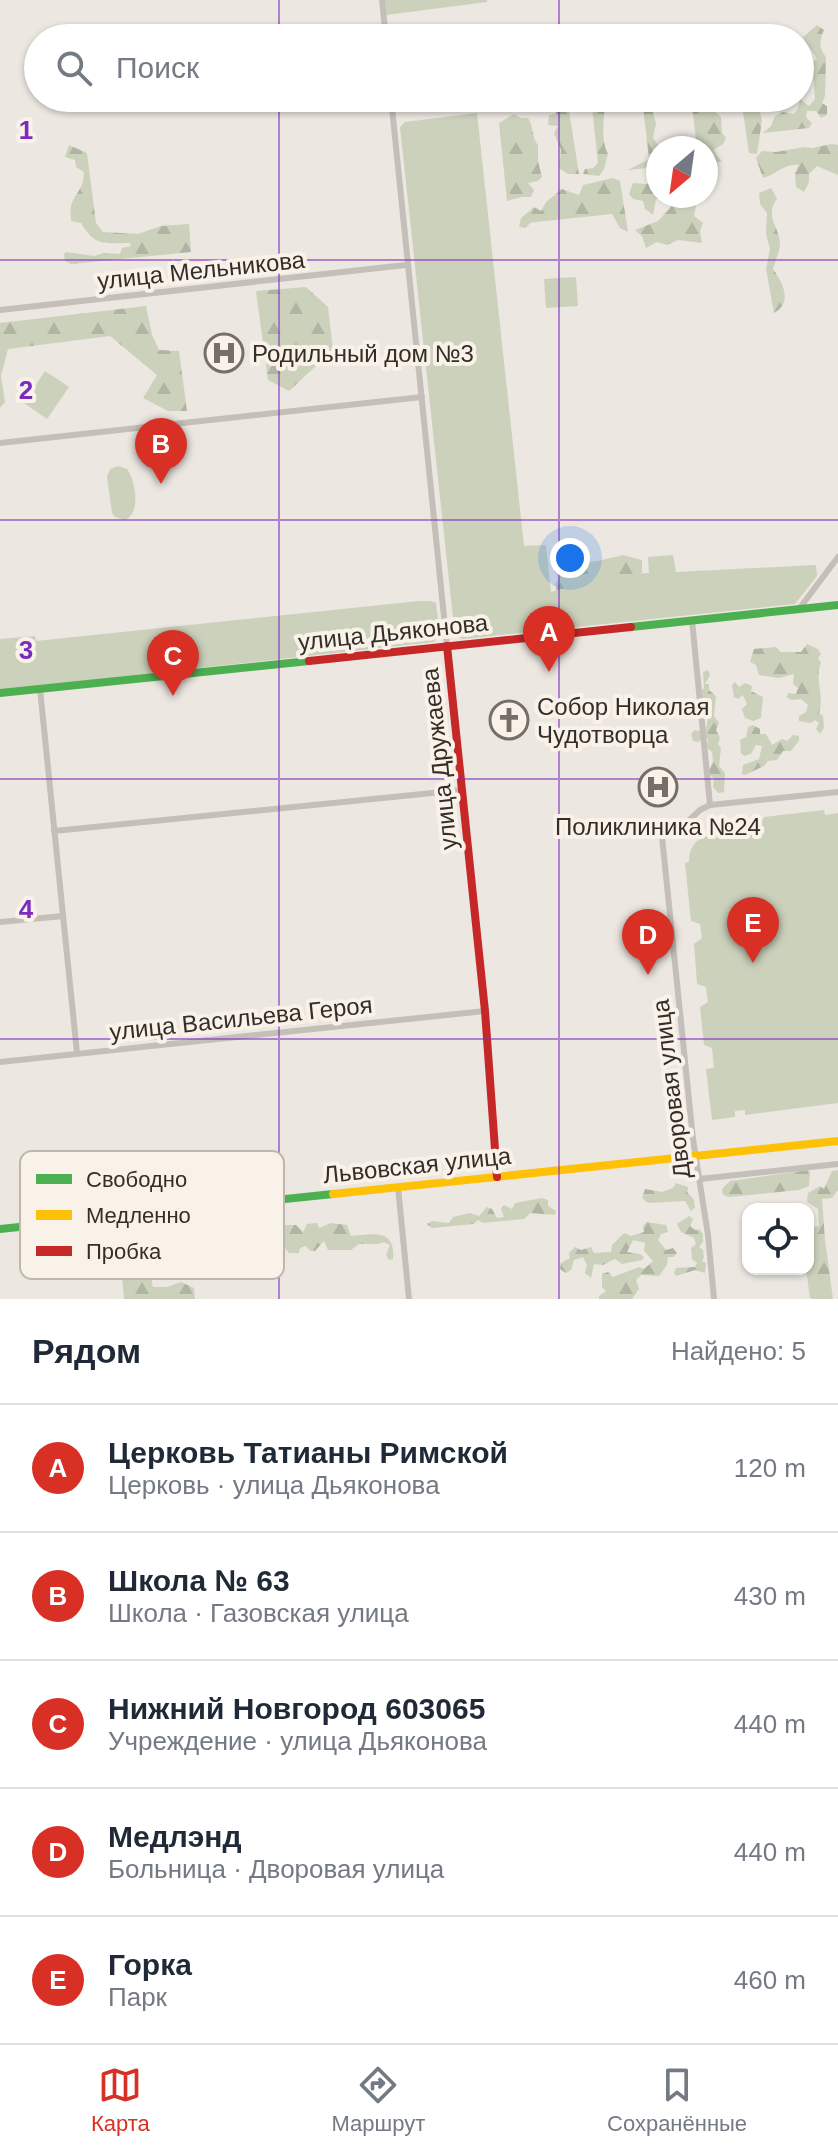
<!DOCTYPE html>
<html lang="ru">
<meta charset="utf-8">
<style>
body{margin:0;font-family:Arial,sans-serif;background:#f2f2f3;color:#1f2937}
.controls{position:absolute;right:24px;bottom:24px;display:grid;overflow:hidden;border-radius:16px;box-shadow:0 2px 6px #0004}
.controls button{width:72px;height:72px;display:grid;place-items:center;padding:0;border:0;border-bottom:2px solid #e0e1e3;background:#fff;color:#1f2937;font:40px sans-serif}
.compass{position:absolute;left:646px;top:136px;width:72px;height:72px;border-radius:50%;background:#fff;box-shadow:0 2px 6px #0004;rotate:209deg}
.you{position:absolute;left:570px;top:558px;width:28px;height:28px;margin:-20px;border:6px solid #fff;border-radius:50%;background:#1a73e8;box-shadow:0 0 0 12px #1a73e833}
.badge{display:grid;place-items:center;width:52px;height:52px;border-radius:50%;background:#d93025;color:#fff;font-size:26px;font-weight:700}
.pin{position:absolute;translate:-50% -66px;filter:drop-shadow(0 2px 4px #0008)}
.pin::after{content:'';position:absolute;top:42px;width:28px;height:24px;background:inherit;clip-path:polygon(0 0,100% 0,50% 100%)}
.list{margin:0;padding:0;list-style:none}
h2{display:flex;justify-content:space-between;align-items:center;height:104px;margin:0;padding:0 32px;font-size:34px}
h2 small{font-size:26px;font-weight:400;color:#747a83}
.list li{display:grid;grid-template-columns:52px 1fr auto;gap:24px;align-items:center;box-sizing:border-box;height:128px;padding:0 32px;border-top:2px solid #e0e1e3}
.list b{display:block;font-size:30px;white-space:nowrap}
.list p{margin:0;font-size:26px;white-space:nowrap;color:#747a83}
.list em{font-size:26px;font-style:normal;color:#747a83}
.icon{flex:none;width:44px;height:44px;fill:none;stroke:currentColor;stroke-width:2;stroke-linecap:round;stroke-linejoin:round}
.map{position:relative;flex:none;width:838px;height:1299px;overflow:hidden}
.search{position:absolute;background:#fff;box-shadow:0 2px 6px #0004;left:24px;right:24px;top:24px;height:88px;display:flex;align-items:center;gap:20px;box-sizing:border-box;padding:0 28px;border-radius:44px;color:#747a83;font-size:30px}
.sheet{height:744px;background:#fff}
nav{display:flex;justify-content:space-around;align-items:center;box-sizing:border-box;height:112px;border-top:2px solid #e0e1e3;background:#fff;font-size:22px;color:#747a83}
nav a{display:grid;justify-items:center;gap:4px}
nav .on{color:#d93025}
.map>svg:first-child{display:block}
.forest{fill:url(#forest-firs)}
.green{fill:#ccd1bc}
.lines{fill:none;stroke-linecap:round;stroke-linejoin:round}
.street{stroke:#c5bfba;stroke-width:6}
.fast{stroke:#4caf50;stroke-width:8}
.slow{stroke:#ffc107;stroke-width:8}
.jam{stroke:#c62828;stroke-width:8}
.grid{fill:none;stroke:#7b2cbf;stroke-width:2;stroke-opacity:0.55}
.labels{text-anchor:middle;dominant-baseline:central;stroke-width:8;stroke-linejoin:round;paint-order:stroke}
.street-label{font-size:24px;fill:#352d28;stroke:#f8f2e8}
.poi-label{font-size:24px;fill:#352d28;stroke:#f8f2e8;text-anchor:start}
.key{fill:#f8f2e8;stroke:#beb7ae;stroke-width:2}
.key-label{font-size:22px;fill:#352d28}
.grid-label{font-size:26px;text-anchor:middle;font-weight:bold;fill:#7b2cbf;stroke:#f8f2e8;stroke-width:8;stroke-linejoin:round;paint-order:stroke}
</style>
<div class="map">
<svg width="838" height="1299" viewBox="0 0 838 1299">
<defs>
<pattern id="forest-firs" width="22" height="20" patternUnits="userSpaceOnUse" patternTransform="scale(2)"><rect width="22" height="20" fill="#ccd1bc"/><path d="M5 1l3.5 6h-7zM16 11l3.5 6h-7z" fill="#b0b4a2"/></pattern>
</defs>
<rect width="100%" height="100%" fill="#ece7e1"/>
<g class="forest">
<path d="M817,25L824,30C819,40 819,48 826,57L825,96L822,103L827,106V115L821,118L816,111H807L806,117L812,123L809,128L763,133L771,126L775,116L783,112L794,114L798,108L800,99L809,106L815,99L813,74L802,73L805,60H817C814,51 806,47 803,37Z"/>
<path d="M553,98H567L579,174H568L559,168L561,150L554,133L558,126L548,125L549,115L556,114L555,99Z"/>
<path d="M591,98H604C606,117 599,136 608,154L604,169L599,176L583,174L585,169L593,168L598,163Z"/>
<path d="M642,98H667L666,105H656L653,113L656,123L653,138L660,148H658V167L628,170L649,159Z"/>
<path d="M691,98H720L713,106L714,111L721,117L722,133L726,138L723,144L713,150L722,162H706V148H697Z"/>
<path d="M741,98H759L758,106L762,120L757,154L749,153Z"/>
<path d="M514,114L521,118H528C534,126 531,137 538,145V161L542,177L538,181L528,183L534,190L531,197H521L507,201L499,123Z"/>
<path d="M832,144L838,145V175L817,166L809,174V182L804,192L796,187L795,173L799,165C784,163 776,175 763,178L756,158L762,151L776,152L804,147L812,148Z"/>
<path d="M69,145L87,153L96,223L103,232L138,234L161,226L189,224L191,252L71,264L65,261L64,254L66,252L94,256L105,253L120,254L122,248L131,246L130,243C105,243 95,247 81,223L71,221C71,216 70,211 71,206C75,192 84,190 84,172L76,167L75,160L65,157Z"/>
<path d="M613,178L620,181L628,232L620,228L612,214L536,222L530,223L526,228L519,227L521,218L534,207L541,211L546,202L562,189L579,195L583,185Z"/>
<path d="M658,180V196H673L681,202L690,201L696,206L694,216L703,223L700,231L702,243L678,240L667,245L657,242L646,248L642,236L635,230L658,221L671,207L665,199H656L653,215L645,209L643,201L633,199L629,194L633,183L646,184Z"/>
<path d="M771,188L777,199C764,216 779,226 780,243C780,251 775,261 773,269C783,283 793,302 774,313L766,269L770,249L766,234L767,213L760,204L759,193Z"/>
<path d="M306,287L328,307L333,350L289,391L268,380L256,291Z"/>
<path d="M146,306L152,335L159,350L179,351L187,411H168L143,398L157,375L110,336L8,349L1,376L5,402L0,408V323Z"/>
<path d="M623,555L642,560V572L635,579L557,592L555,584L559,578L554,571L558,565L598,561Z"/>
<path d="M807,644L818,649L821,654L818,658L821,663C814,678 825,697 819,713L823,716L824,728L820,734L816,729L819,723L815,720L811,723L799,721V716L806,712L808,705L801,699L792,700L786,697L789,693L796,694L798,688L793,684L794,674L779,678L759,675L756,665L750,662L754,649L776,647L781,652H801Z"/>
<path d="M708,670L710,675L705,684H709V690L716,696L714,716L719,723L716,730L720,738L718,744L721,748L719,766L725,773L724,792L718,793L713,787L714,779L708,773L713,761L712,752L707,748L708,739L703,737L699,742L693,741L691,734L695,730L704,732C713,715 702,709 700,692L704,688L703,672Z"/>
<path d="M735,682L739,687L745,683L752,686L751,691L763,697L761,718L753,721L745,718L742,709L747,704L743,695L738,699L734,697L732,685Z"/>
<path d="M753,725L760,729V734H766L772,745L782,739L787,741L793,735L799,736V741L791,751H783L777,760L768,761L764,766L745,775L742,774L743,765L759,759L762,746L756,745L751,754L744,756L741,752L740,740L746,737L748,727Z"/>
<path d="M808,1170L810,1172L809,1186L799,1190L729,1197L723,1195L722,1189L730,1181Z"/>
<path d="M838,1170V1190L832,1198L822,1199L825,1240L833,1299H813L810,1298L806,1269L808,1211L814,1227L819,1226L818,1209L807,1202L808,1193L820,1186L824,1189L832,1171Z"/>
<path d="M676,1183L688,1187L687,1192L694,1200L695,1208L691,1211L685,1201L648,1203L642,1198L645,1189L662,1192L673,1188Z"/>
<path d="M542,1198L548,1200V1206L556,1211L555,1215L530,1213L524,1219L483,1223L478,1220L474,1224L432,1228L427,1224L432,1221L449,1223L453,1217L470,1213L479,1216L487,1207L492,1209L497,1218L504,1217L501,1208L504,1205L512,1209L515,1203Z"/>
<path d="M689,1216L693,1219L690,1226L695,1230L699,1229L703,1234V1242L699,1247L703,1250L704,1257L702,1261L706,1263L705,1273L695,1270L676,1276L674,1273L676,1268L695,1267L697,1263L692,1259L691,1248L696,1244L694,1238L681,1232L677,1224Z"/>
<path d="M647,1222L666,1225L668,1232L661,1234L658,1240L666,1250L673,1248L677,1253L674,1257H668L667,1265L659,1276L641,1275L636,1280L639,1289L632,1299H599V1296L606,1291L602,1287V1274L608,1272L613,1277L639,1267L644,1269L653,1261L644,1251L645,1243L633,1240L627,1252L640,1254L644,1257L642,1260L622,1264L615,1259L603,1265L594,1264L591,1278L585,1273L587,1265L583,1257L574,1260L571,1270L566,1273L560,1269L561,1263L570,1258L569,1253L575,1247L581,1250L591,1247L594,1253L611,1252L612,1245L624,1233L631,1236L644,1232L643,1226Z"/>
<path d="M317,1223L319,1228L331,1223L347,1225L351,1236C372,1234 396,1228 393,1259L389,1260L386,1255L390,1245L384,1242L378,1244H359L351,1250H328L324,1241L315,1251H310L306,1246L300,1248L299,1253H289L285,1248L257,1253L249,1258L243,1251L227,1253L225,1259H219L217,1255H211L205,1261L194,1258L191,1262L180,1261L178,1258L183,1255H198V1243L204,1237L243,1234L260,1250L264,1249L265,1236L283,1225H296L303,1232L307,1224Z"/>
<path d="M164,1252L169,1254L172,1263L168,1266L161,1262C156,1273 149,1273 153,1287H167L181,1282L194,1288L195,1299H124L121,1264L133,1257L154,1261Z"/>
</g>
<g class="green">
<path d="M385,0H487V2L386,15Z"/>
<path d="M477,113L524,546L546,545L551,592L613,575L649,573L648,557L673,555L676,572L816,565L817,576L795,604L463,639L455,636L400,127L405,122Z"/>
<path d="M576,277L578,306L546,308L544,279Z"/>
<path d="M45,371L69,387L47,419L24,403Z"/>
<path d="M118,466L127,469C136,482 141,513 125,520L115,517L112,513L107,477L110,469Z"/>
<path d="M419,601H431L436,603L440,634L434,642L0,690V639L35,636L36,641Z"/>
<path d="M824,810L825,815L838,813V1103L745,1115V1110L735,1111V1117L712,1120L706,1069L714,1068L712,1048L704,1045L700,1007L708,1002L706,987L697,984L694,944L702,938L700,924L691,921L685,863L689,862C689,845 697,838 713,834V830L760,826L764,817Z"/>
</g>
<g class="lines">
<g class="street">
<path d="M382,0L386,38"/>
<path d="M391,98L447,646"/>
<path d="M0,310L406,265"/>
<path d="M0,443L422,397"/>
<path d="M799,609L838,557"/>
<path d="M692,620L710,805"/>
<path d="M40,689L77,1053"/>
<path d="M54,831L462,790"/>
<path d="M0,922L63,916"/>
<path d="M0,1062L485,1011"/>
<path d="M700,1179L838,1164"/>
<path d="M398,1187L409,1299"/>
<path d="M714,1299L708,1235L693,1139L661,827L684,825L700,810L710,805L838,792"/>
</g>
<g class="fast">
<path d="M631,627L838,605"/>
<path d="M0,693L309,661"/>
<path d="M0,1229L333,1194"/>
</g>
<path class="slow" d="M333,1194L838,1141"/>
<g class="jam">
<path d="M447,646L485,1011L497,1177"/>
<path d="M309,661L631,627"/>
</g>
</g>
<path class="grid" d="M279,0V38M559,0V38M279,98V1299M559,98V1299M0,260H838M0,520H838M0,779H838M0,1039H838"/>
<defs>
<g id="hospital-ring" transform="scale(2)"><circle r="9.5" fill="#f8f2e8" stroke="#756e69" stroke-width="1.5"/><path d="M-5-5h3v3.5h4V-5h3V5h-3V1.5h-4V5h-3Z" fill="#756e69"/></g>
<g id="church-ring" transform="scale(2)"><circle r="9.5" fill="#f8f2e8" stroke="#756e69" stroke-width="1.5"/><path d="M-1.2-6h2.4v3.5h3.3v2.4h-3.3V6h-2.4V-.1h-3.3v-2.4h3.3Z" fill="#756e69"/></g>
</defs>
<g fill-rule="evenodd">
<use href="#hospital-ring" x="224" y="353"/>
<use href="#church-ring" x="509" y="720"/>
<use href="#hospital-ring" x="658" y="787"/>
</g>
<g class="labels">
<g class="street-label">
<text transform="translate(201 270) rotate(-6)">улица Мельникова</text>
<text transform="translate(393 632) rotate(-6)">улица Дьяконова</text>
<text transform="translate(439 759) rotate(-96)">улица Дружаева</text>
<text transform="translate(241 1018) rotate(-6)">улица Васильева Героя</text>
<text transform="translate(671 1089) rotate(-97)">Дворовая улица</text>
<text transform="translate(417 1165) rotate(-6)">Львовская улица</text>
</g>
<g class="poi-label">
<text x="252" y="353">Родильный дом №3</text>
<text x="537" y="706">Собор Николая<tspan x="537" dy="28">Чудотворца</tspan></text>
<text x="658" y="826" text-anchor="middle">Поликлиника №24</text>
</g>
</g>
<rect x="20" y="1151" width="264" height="128" rx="12" class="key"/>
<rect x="36" y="1174" width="36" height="10" fill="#4caf50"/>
<rect x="36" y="1210" width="36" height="10" fill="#ffc107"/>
<rect x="36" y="1246" width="36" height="10" fill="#c62828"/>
<g class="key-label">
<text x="86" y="1187">Свободно</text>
<text x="86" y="1223">Медленно</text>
<text x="86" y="1259">Пробка</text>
</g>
<g class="grid-label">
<text x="26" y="139">1</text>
<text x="26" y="399">2</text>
<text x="26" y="659">3</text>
<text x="26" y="918">4</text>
</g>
</svg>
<div class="controls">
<button><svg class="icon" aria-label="locate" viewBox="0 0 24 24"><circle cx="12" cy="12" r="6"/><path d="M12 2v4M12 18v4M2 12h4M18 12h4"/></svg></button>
</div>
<svg class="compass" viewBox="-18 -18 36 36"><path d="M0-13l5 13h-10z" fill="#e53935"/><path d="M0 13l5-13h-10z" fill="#747a83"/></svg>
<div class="you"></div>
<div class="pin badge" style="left:549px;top:672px">A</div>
<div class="pin badge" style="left:161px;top:484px">B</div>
<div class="pin badge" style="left:173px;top:696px">C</div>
<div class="pin badge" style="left:648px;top:975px">D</div>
<div class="pin badge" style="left:753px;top:963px">E</div>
<div class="search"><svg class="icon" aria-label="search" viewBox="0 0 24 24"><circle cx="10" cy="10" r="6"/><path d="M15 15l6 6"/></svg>Поиск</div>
</div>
<section class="sheet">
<h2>Рядом<small>Найдено: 5</small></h2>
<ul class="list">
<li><span class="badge">A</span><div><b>Церковь Татианы Римской</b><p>Церковь · улица Дьяконова</p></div><em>120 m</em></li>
<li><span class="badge">B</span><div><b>Школа № 63</b><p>Школа · Газовская улица</p></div><em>430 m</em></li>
<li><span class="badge">C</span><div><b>Нижний Новгород 603065</b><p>Учреждение · улица Дьяконова</p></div><em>440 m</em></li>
<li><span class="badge">D</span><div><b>Медлэнд</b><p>Больница · Дворовая улица</p></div><em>440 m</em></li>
<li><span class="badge">E</span><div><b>Горка</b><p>Парк</p></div><em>460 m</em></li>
</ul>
</section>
<nav>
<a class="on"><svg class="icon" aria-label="map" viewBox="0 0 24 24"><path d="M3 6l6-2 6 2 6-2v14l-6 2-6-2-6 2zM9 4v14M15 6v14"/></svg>Карта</a>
<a><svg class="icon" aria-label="directions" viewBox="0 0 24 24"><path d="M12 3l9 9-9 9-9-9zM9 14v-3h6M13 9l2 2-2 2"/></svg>Маршрут</a>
<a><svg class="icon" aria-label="saved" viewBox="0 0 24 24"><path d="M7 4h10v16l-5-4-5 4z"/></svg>Сохранённые</a>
</nav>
